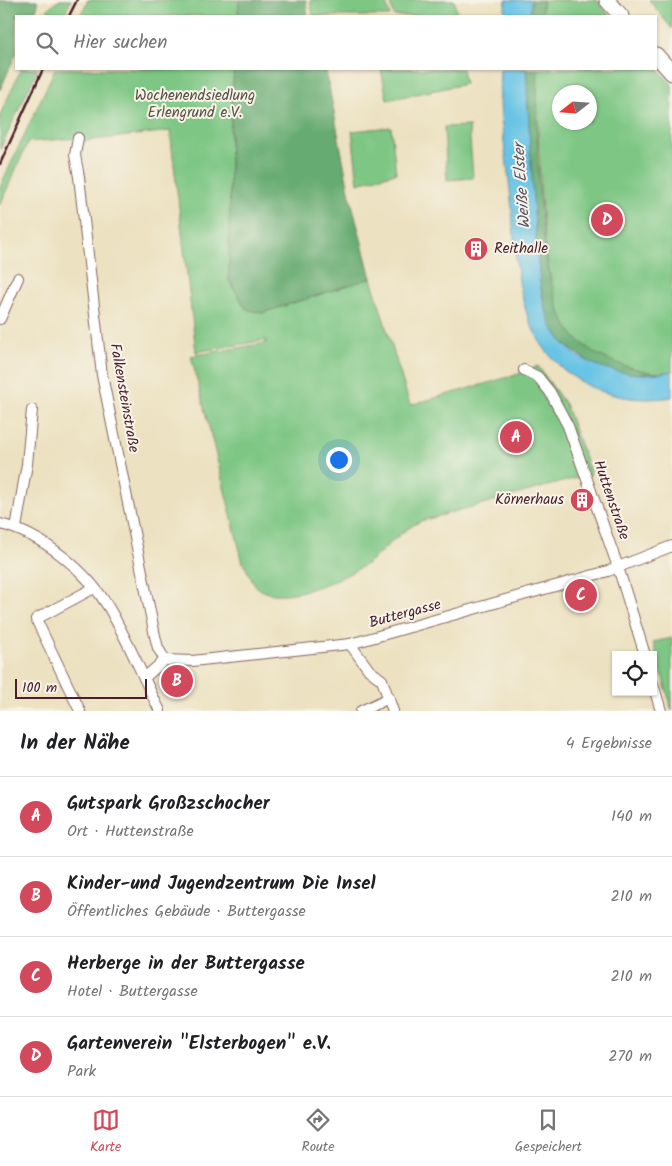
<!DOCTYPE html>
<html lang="de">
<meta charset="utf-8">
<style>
body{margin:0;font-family:Kalam,sans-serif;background:#f6f6f6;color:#202124}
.controls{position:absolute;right:15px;bottom:15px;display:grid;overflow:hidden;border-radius:0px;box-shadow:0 1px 4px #0004}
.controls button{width:45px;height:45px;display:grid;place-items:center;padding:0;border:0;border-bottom:1px solid #e0e0e0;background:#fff;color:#202124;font:25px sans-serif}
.compass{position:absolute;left:552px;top:85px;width:45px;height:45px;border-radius:50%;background:#fff;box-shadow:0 1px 4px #0004;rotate:253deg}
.scale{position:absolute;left:15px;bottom:12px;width:132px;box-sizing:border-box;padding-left:5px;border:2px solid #4a1f2b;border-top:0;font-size:14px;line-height:18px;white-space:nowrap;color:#4a1f2b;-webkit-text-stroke:4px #f7f3e8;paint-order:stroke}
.you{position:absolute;left:338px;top:459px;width:18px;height:18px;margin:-12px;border:4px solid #fff;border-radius:50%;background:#1a73e8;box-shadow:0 0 0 8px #1a73e833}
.badge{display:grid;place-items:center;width:32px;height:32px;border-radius:50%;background:#d1495b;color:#fff;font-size:16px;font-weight:700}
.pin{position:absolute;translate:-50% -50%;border:2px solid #fff;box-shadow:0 1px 5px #0006}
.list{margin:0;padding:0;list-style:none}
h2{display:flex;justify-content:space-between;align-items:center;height:65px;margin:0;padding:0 20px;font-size:21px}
h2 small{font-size:16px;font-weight:400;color:#757577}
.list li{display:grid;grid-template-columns:32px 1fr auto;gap:15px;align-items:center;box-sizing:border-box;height:80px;padding:0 20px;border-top:1px solid #e0e0e0}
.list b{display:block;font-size:19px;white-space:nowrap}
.list p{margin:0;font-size:16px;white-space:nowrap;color:#757577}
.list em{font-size:16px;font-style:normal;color:#757577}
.icon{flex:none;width:28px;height:28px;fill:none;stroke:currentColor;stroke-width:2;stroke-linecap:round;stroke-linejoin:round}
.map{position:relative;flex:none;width:672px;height:711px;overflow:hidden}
.search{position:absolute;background:#fff;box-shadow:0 1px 4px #0004;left:15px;right:15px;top:15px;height:55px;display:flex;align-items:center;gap:12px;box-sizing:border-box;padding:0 18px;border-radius:0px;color:#757577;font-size:19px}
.sheet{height:385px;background:#fff}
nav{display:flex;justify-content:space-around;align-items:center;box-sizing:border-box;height:70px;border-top:1px solid #e0e0e0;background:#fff;font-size:14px;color:#757577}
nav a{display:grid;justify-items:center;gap:2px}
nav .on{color:#d1495b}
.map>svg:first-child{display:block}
.green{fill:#7dc683;stroke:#647257;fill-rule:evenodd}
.forest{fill:#66ab71;stroke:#58654e}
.water{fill:#67c4e5;stroke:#587288}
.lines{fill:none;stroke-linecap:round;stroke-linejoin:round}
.minor-casing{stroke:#83635f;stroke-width:12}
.secondary-casing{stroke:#83635f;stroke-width:17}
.minor{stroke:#fff;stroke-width:10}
.secondary{stroke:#fff;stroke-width:15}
.rail{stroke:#4a1f2b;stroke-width:2.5}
.labels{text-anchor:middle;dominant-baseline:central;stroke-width:4;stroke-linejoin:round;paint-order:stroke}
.park-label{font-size:15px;fill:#595145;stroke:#f7f3e8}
.poi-label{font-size:15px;fill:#4a1f2b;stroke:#f7f3e8;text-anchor:start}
.street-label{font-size:15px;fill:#4a1f2b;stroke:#f7f3e8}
.water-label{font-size:16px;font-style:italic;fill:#535163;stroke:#f7f3e8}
</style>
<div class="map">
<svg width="672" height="711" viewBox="0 0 672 711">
<rect width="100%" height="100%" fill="#f7f3e8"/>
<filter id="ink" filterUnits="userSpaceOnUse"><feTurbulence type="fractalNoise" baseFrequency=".02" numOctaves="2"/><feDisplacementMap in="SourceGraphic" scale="10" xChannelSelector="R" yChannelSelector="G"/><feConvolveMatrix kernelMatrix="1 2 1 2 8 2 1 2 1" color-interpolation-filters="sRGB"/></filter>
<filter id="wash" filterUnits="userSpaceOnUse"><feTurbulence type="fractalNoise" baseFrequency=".0096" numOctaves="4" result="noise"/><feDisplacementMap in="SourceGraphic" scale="20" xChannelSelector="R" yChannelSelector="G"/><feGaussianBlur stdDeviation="1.12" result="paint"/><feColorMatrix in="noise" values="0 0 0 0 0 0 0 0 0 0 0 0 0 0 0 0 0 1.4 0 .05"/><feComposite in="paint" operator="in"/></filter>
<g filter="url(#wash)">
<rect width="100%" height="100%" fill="#ece1c0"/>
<g class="green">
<path d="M60,0H71L64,16H45L49,7Z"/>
<path d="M88,0H239L238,16H80Z"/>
<path d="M310,0H385L390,16H313Z"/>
<path d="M389,0H454L458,16H394Z"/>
<path d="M543,0H597L610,16H541Z"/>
<path d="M649,0H672V29Z"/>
<path d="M656,67L672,85V371C653,375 634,370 616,364C597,356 574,342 563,322C555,308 552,287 549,271C539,209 539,147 537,85L538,69ZM560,92H590V122H560Z"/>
<path d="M21,69H38L0,149V115Z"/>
<path d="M55,69H234L230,133L229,280L246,309L262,313L371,278L410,405L516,375L538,366L565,404L591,474L421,521C399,532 391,544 373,559C353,575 279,610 256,586C251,580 247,569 243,563L191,356L266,343V340L196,352L170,131L85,141L78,138L28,142L0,205V187Z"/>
<path d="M381,69H462L465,84L387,100Z"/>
<path d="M469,126L473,178L447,180L444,127Z"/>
<path d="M391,127L396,173L358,183L352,131Z"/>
<path d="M672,638V711L653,642Z"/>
</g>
<g class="forest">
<path d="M0,0H37L38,5L33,16H16V54L0,90Z"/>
<path d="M239,0H306L308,16H238Z"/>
<path d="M531,0H543L541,16H530Z"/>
<path d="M234,69H323L326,71L350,196L371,278L262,313L246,309L229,280L230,133Z"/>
<path d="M526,69H538C535,126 536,299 576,338C599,361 628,367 658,374L620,373L594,365L565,345L554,331L548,318L541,288L532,191Z"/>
</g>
<g class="water">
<path d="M506,0H531L530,16H504Z"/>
<path d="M500,69H526C529,126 531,183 536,240C539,270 539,303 554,330C575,369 632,380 672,371V397C600,408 540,371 523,300C514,265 514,226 510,190C506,151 497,108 500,69Z"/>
</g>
</g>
<g filter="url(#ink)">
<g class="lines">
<g class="minor-casing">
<g id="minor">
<path d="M78,138L75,155L79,177L102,375L155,636L158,648L165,660"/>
<path d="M0,319L18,278"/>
<path d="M524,370L538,377L550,392L568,426L618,567L645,655"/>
<path d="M0,524C42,534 87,571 109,608C128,641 143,677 160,711"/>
<path d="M16,528L27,464L32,410"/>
<path d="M350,644L369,670L382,680L393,711"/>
<path d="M144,678L165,660L192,661L350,644L608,571L672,546"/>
<path d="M653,684L661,711"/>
<path d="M80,711L36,619L94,588"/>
<path d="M361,711L389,698"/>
</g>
</g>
<g class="secondary-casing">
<g id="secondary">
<path d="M607,0L621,16"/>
<path d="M656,55L672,73"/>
</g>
</g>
<use href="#minor" class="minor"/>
<use href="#secondary" class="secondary"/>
<g class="rail">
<path d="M69,16L77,0"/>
<path d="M0,164L43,69"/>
</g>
</g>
</g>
<defs>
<g id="building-disc" transform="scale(1.25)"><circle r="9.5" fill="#d1495b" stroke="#f7f3e8"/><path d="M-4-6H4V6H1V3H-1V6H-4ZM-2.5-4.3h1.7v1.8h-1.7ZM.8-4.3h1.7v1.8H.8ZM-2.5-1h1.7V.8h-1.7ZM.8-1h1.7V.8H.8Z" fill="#fff"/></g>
</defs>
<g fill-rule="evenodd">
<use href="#building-disc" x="476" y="249"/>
<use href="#building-disc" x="582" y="500"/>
</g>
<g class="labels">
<g class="park-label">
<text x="195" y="96">Wochenendsiedlung<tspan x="195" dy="17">Erlengrund e.V.</tspan></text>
</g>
<g class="poi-label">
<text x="494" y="249">Reithalle</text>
<text x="564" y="500" text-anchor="end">Körnerhaus</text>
</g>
<g class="street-label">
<text transform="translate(124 398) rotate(80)">Falkensteinstraße</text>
<text transform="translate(611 500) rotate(71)">Huttenstraße</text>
<text transform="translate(405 614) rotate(-15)">Buttergasse</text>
</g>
<g class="water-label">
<text transform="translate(522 186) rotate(-94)">Weiße Elster</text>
</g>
</g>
</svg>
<div class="controls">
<button><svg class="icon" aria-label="locate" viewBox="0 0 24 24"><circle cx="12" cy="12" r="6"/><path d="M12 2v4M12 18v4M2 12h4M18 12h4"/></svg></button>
</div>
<svg class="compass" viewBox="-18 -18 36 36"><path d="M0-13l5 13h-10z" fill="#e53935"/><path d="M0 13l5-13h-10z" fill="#757577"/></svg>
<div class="scale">100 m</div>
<div class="you"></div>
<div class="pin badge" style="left:516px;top:437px">A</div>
<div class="pin badge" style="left:177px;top:681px">B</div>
<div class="pin badge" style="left:581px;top:595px">C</div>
<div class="pin badge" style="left:607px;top:220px">D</div>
<div class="search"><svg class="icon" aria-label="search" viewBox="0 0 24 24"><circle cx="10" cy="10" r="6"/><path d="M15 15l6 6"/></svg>Hier suchen</div>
</div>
<section class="sheet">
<h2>In der Nähe<small>4 Ergebnisse</small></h2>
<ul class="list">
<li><span class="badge">A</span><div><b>Gutspark Großzschocher</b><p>Ort · Huttenstraße</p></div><em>140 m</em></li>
<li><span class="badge">B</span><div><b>Kinder-und Jugendzentrum Die Insel</b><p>Öffentliches Gebäude · Buttergasse</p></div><em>210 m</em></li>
<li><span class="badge">C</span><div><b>Herberge in der Buttergasse</b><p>Hotel · Buttergasse</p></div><em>210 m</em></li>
<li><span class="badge">D</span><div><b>Gartenverein &quot;Elsterbogen&quot; e.V.</b><p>Park</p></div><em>270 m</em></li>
</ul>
</section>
<nav>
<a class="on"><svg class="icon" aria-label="map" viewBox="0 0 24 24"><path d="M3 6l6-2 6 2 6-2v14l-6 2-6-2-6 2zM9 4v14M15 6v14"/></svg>Karte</a>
<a><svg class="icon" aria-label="directions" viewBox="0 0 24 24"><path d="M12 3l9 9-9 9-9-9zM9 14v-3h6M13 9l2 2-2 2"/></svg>Route</a>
<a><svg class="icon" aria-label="saved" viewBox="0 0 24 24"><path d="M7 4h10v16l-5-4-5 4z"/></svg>Gespeichert</a>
</nav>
